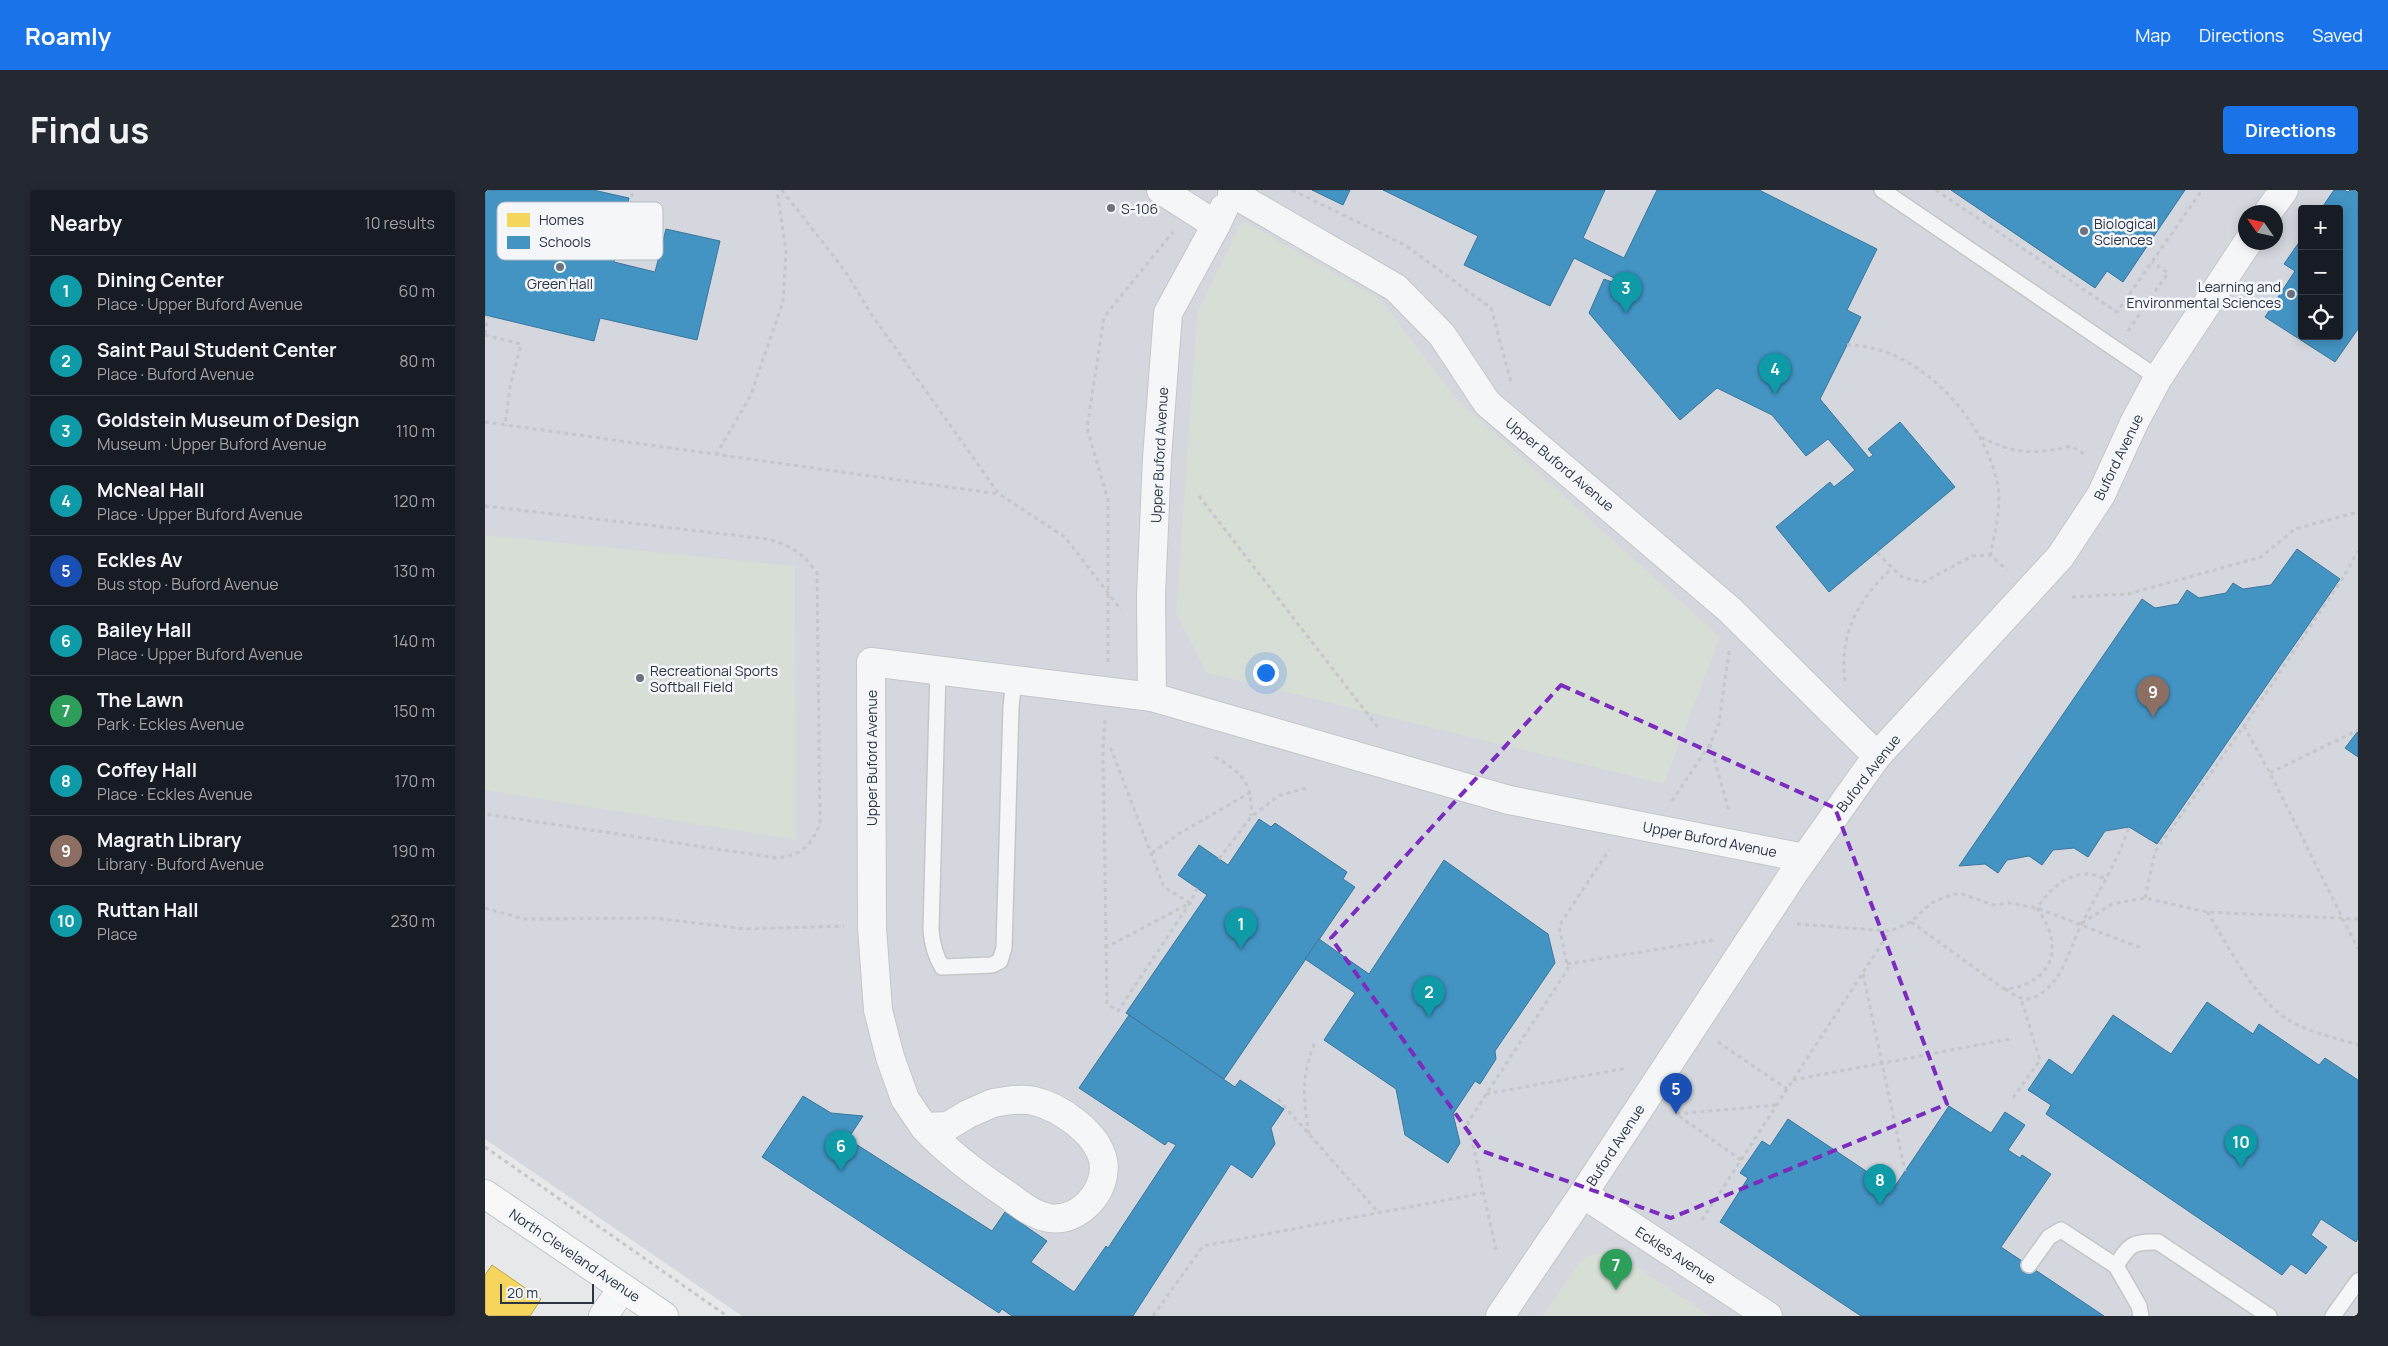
<!DOCTYPE html>
<meta charset="utf-8">
<style>
body{margin:0;font-family:Manrope,sans-serif;background:#242831;color:#f1f3f6}
.controls{position:absolute;right:15px;top:15px;display:grid;overflow:hidden;border-radius:5px;box-shadow:0 2px 12px #0003}
.controls button{width:45px;height:45px;display:grid;place-items:center;padding:0;border:0;border-bottom:1px solid #363941;background:#171b24;color:#f1f3f6;font:25px sans-serif}
.compass{position:absolute;left:1753px;top:15px;width:45px;height:45px;border-radius:50%;background:#171b24;box-shadow:0 2px 12px #0003;rotate:304deg}
.scale{position:absolute;left:15px;bottom:12px;width:94px;box-sizing:border-box;padding-left:5px;border:2px solid #2b3445;border-top:0;font-size:14px;line-height:18px;white-space:nowrap;color:#2b3445;-webkit-text-stroke:4px #f4f6f9;paint-order:stroke}
.you{position:absolute;left:780px;top:482px;width:18px;height:18px;margin:-12px;border:4px solid #fff;border-radius:50%;background:#1a73e8;box-shadow:0 0 0 8px #1a73e833}
.badge{display:grid;place-items:center;width:32px;height:32px;border-radius:50%;background:#1a73e8;color:#fff;font-size:16px;font-weight:700}
.pin{position:absolute;translate:-50% -41px;filter:drop-shadow(0 1px 2px #0008)}
.pin::after{content:'';position:absolute;top:26px;width:18px;height:15px;background:inherit;clip-path:polygon(0 0,100% 0,50% 100%)}
.list{margin:0;padding:0;list-style:none}
h2{display:flex;justify-content:space-between;align-items:center;height:65px;margin:0;padding:0 20px;font-size:21px}
h2 small{font-size:16px;font-weight:400;color:#9ea1a6}
.list li{display:grid;grid-template-columns:32px 1fr auto;gap:15px;align-items:center;box-sizing:border-box;height:70px;padding:0 20px;border-top:1px solid #363941}
.list b{display:block;font-size:19px;white-space:nowrap}
.list p{margin:0;font-size:16px;white-space:nowrap;color:#9ea1a6}
.list em{font-size:16px;font-style:normal;color:#9ea1a6}
.icon{flex:none;width:28px;height:28px;fill:none;stroke:currentColor;stroke-width:2;stroke-linecap:round;stroke-linejoin:round}
.map{position:relative;flex:none;width:1873px;height:1126px;overflow:hidden;border-radius:5px}
header{display:flex;align-items:center;gap:30px;box-sizing:border-box;height:70px;padding:0 25px;background:#1a73e8;color:#fff}
header strong{font-size:24px}
nav{display:flex;gap:28px;margin-inline-start:auto;font-size:18px}
.intro{display:flex;align-items:center;justify-content:space-between;box-sizing:border-box;height:120px;padding:0 30px}
h1{margin:0;font-size:35px}
.button{padding:12px 22px;border-radius:5px;background:#1a73e8;color:#fff;font-size:18px;font-weight:700}
main{display:flex;gap:30px;padding:0 30px}
aside{flex:1;background:#171b24;border-radius:5px;box-shadow:0 2px 12px #0003}
.map>svg:first-child{display:block}
.built{fill:#d4d7dd;fill-rule:evenodd}
.green{fill:#d6ded6}
.homes{fill:#f6d55c;stroke:#b9a555}
.schools{fill:#4393c3;stroke:#3c769d}
.lines{fill:none;stroke-linecap:round;stroke-linejoin:round}
.service-casing{stroke:#c4c6c8;stroke-width:18}
.minor-casing{stroke:#c4c6c8;stroke-width:30}
.secondary-casing{stroke:#c4c6c8;stroke-width:30}
.path{stroke:#c5c6ca;stroke-width:3;stroke-dasharray:4 4;stroke-linecap:butt}
.service{stroke:#f5f6f7;stroke-width:15}
.minor{stroke:#f5f6f7;stroke-width:28}
.secondary{stroke:#f8f8f8;stroke-width:28}
.marked{fill:none;stroke:#7b2cbf;stroke-width:4;stroke-dasharray:10 6;stroke-linejoin:round}
.poi-dot{fill:#6c737f;stroke:#f4f6f9;stroke-width:2}
.labels{text-anchor:middle;dominant-baseline:central;stroke-width:5;stroke-linejoin:round;paint-order:stroke}
.poi-label{font-size:14px;fill:#2b3445;stroke:#f4f6f9;text-anchor:start}
.street-label{font-size:14px;fill:#2b3445;stroke:#f4f6f9}
.key{fill:#f4f6f9;stroke:#b8bcc3;stroke-width:1}
.key-label{font-size:14px;fill:#2b3445}
</style>
<header>
<strong>Roamly</strong>
<nav><a>Map</a><a>Directions</a><a>Saved</a></nav>
</header>
<div class="intro"><h1>Find us</h1><a class="button">Directions</a></div>
<main>
<aside>
<h2>Nearby<small>10 results</small></h2>
<ul class="list">
<li><span class="badge" style="background:#0f9aa8">1</span><div><b>Dining Center</b><p>Place · Upper Buford Avenue</p></div><em>60 m</em></li>
<li><span class="badge" style="background:#0f9aa8">2</span><div><b>Saint Paul Student Center</b><p>Place · Buford Avenue</p></div><em>80 m</em></li>
<li><span class="badge" style="background:#0f9aa8">3</span><div><b>Goldstein Museum of Design</b><p>Museum · Upper Buford Avenue</p></div><em>110 m</em></li>
<li><span class="badge" style="background:#0f9aa8">4</span><div><b>McNeal Hall</b><p>Place · Upper Buford Avenue</p></div><em>120 m</em></li>
<li><span class="badge" style="background:#1a4fb4">5</span><div><b>Eckles Av</b><p>Bus stop · Buford Avenue</p></div><em>130 m</em></li>
<li><span class="badge" style="background:#0f9aa8">6</span><div><b>Bailey Hall</b><p>Place · Upper Buford Avenue</p></div><em>140 m</em></li>
<li><span class="badge" style="background:#2e9e5b">7</span><div><b>The Lawn</b><p>Park · Eckles Avenue</p></div><em>150 m</em></li>
<li><span class="badge" style="background:#0f9aa8">8</span><div><b>Coffey Hall</b><p>Place · Eckles Avenue</p></div><em>170 m</em></li>
<li><span class="badge" style="background:#8d6e63">9</span><div><b>Magrath Library</b><p>Library · Buford Avenue</p></div><em>190 m</em></li>
<li><span class="badge" style="background:#0f9aa8">10</span><div><b>Ruttan Hall</b><p>Place</p></div><em>230 m</em></li>
</ul>
</aside>
<div class="map">
<svg width="1873" height="1126" viewBox="0 0 1873 1126">
<rect width="100%" height="100%" fill="#e6e8ea"/>
<path class="built" d="M0,0H1873V1126H257L0,949ZM1817,19H1854V146H1817ZM1760,22H1790V52H1760Z"/>
<g class="green">
<path d="M757,30L896,110L969,206L1235,447L1179,594L722,483L691,424L712,123Z"/>
<path d="M0,345L310,376L311,650L0,600Z"/>
<path d="M1122,1062L1136,1066L1225,1126H1057L1094,1073L1105,1065Z"/>
</g>
<path class="homes" d="M7,1075L56,1109L45,1126H0V1085Z"/>
<g class="schools">
<path d="M0,0H108L144,8L134,49L128,47L124,62L131,64L129,72L170,82L181,39L235,51L212,150L115,128L109,151L0,125Z"/>
<path d="M827,0H865L858,15Z"/>
<path d="M898,0H1120L1098,48L1139,68L1172,0H1274L1392,59L1362,120L1376,127L1335,209L1384,268L1388,265L1383,259L1415,232L1470,297L1344,402L1291,337L1345,292L1349,297L1370,280L1343,249L1321,266L1287,225L1232,198L1195,230L1104,123L1119,89L1127,92L1129,88L1089,68L1065,116L979,75L993,46Z"/>
<path d="M1466,0H1700L1638,92L1622,81L1610,98Z"/>
<path d="M1849,0H1859L1863,2L1865,0H1873V139L1850,172L1780,127L1810,81L1799,74L1817,48V146H1854V19H1836Z"/>
<path d="M1812,359L1855,389L1672,654L1644,637L1620,641L1603,667L1589,658L1568,660L1557,675L1544,666L1522,670L1513,683L1500,674L1474,676L1657,409L1670,418L1693,414L1702,400L1714,408L1741,403L1748,393L1758,399L1786,395Z"/>
<path d="M1873,541V567L1860,558Z"/>
<path d="M774,629L786,637L790,633L862,682L858,689L870,697L739,889L641,823L722,705L693,685L714,655L743,675Z"/>
<path d="M959,670L1063,744L1070,773L1010,861L1011,869L995,894L990,891L968,924L975,953L963,973L920,945L911,899L839,850L870,803L820,769L834,749L884,784Z"/>
<path d="M1722,812L1768,844L1774,834L1834,875L1840,868L1873,890V1048L1871,1052L1836,1029L1826,1045L1842,1057L1821,1084L1806,1074L1797,1085L1561,924L1566,915L1543,900L1564,869L1587,885L1628,825L1686,864Z"/>
<path d="M644,825L750,897L755,890L799,919L786,938L790,954L767,988L746,974L648,1126H527L517,1119L514,1123L277,967L318,906L346,923L378,926L363,949L507,1041L520,1022L562,1051L546,1072L589,1102L621,1056L623,1058L691,955L683,951L680,955L594,898Z"/>
<path d="M1464,916L1506,943L1520,922L1540,935L1523,960L1535,968L1537,965L1566,984L1516,1057L1619,1126H1376L1235,1032L1263,988L1255,983L1277,951L1285,956L1303,929L1408,999Z"/>
</g>
<g class="lines">
<g class="service-casing">
<g id="service">
<path d="M1397,0L1673,188"/>
<path d="M453,480L446,740C447,754 450,765 457,777L507,775L515,771L519,758L526,517L529,489"/>
<path d="M1544,1075L1564,1047L1576,1040L1631,1076L1654,1116L1656,1126"/>
<path d="M1631,1076C1644,1055 1647,1051 1673,1052L1784,1126"/>
<path d="M1848,1126L1873,1091"/>
</g>
</g>
<g class="minor-casing">
<g id="minor">
<path d="M676,0L731,35L739,18"/>
<path d="M747,3L911,98L957,145L1002,213L1245,420L1392,566"/>
<path d="M1783,22L1799,0"/>
<path d="M667,507L666,406L672,268L683,123L731,35"/>
<path d="M527,910C534,910 542,909 549,911C575,917 612,943 618,970C624,1000 594,1033 564,1028C547,1025 534,1013 521,1004C491,984 464,964 439,937L463,936L483,924L508,913Z"/>
<path d="M439,937L420,909L405,867L393,820L387,737L386,472L667,507L1024,610L1319,668"/>
<path d="M1098,1004L1283,1126"/>
<path d="M118,1126L138,1098"/>
<path d="M1015,1126L1098,1004L1309,683L1392,566L1575,367L1616,305L1649,233L1673,188L1763,52"/>
</g>
</g>
<g class="secondary-casing">
<path id="secondary" d="M0,1004L179,1126"/>
</g>
<g class="path">
<path d="M297,0L360,81L387,125L514,304L580,347L636,420"/>
<path d="M807,0L920,55L1006,118L1026,192"/>
<path d="M1451,0L1632,122L1717,0"/>
<path d="M137,62L147,9V0"/>
<path d="M1643,141L1683,83L1667,72"/>
<path d="M0,144L3,126"/>
<path d="M0,145L36,154L25,196L20,236"/>
<path d="M1362,155C1433,155 1500,229 1513,296C1516,316 1510,345 1505,365"/>
<path d="M0,232L514,304"/>
<path d="M1496,247C1528,264 1551,265 1586,256L1601,265"/>
<path d="M231,265L265,207L298,112L301,62L292,0"/>
<path d="M714,306L895,540"/>
<path d="M0,316L282,349C305,355 318,363 332,383L335,633C327,656 316,665 292,668L0,624"/>
<path d="M1392,363L1418,388L1439,392L1487,366L1505,365L1522,380"/>
<path d="M1587,407L1643,404L1776,367L1810,339L1873,322"/>
<path d="M623,472V310L602,238L619,127L688,42"/>
<path d="M1360,491C1354,443 1373,410 1407,378"/>
<path d="M620,530L618,558L622,814L633,821L705,713L712,698"/>
<path d="M1759,536L1785,583L1873,759"/>
<path d="M1225,554L1244,621"/>
<path d="M730,567C757,583 768,593 766,626"/>
<path d="M1785,583L1873,540"/>
<path d="M1187,611L1225,554L1234,533L1244,461"/>
<path d="M667,663L695,643L766,602"/>
<path d="M734,669L766,627L793,606L821,598"/>
<path d="M1660,708L1670,662L1759,536L1859,386L1873,361"/>
<path d="M0,718L39,729L170,728L260,739L359,736"/>
<path d="M1722,722C1744,756 1763,798 1795,824C1816,841 1848,847 1873,855"/>
<path d="M1426,732L1519,799C1543,798 1570,782 1567,754C1566,740 1559,729 1552,718C1567,695 1594,673 1622,690"/>
<path d="M1597,733L1627,714L1660,708L1722,722L1873,729"/>
<path d="M1312,734L1405,741L1426,732L1446,713L1468,704H1477L1508,715L1524,713L1552,718L1659,759"/>
<path d="M620,758L705,713L679,697L625,556"/>
<path d="M1082,774L1229,750"/>
<path d="M1378,784L1420,981"/>
<path d="M1520,799C1528,804 1538,812 1548,808C1578,795 1584,758 1597,733C1614,700 1632,673 1644,637"/>
<path d="M1233,852L1302,899"/>
<path d="M1308,890L1525,849"/>
<path d="M1001,904L1142,878"/>
<path d="M1528,908L1555,870L1536,809"/>
<path d="M793,909L893,1022"/>
<path d="M824,944C818,909 816,886 830,852"/>
<path d="M0,957L242,1126"/>
<path d="M1256,970L1191,924L1292,915"/>
<path d="M1217,1030L1405,741"/>
<path d="M1011,1060L983,932L1083,779L1074,736L1124,660"/>
<path d="M668,1126L718,1056L998,1003"/>
</g>
<use href="#service" class="service"/>
<use href="#minor" class="minor"/>
<use href="#secondary" class="secondary"/>
</g>
<path class="marked" d="M1076,495L1350,618L1462,914L1186,1028L997,961L846,748Z"/>
<g class="poi-dot">
<circle cx="626" cy="18" r="5"/>
<circle cx="1599" cy="41" r="5"/>
<circle cx="75" cy="77" r="5"/>
<circle cx="1806" cy="104" r="5"/>
<circle cx="155" cy="488" r="5"/>
</g>
<g class="labels">
<g class="poi-label">
<text x="636" y="18">S-106</text>
<text x="1609" y="33">Biological<tspan x="1609" dy="16">Sciences</tspan></text>
<text x="75" y="93" text-anchor="middle">Green Hall</text>
<text x="1796" y="96" text-anchor="end">Learning and<tspan x="1796" dy="16">Environmental Sciences</tspan></text>
<text x="165" y="480">Recreational Sports<tspan x="165" dy="16">Softball Field</tspan></text>
</g>
<g class="street-label">
<text transform="translate(674 265) rotate(-87)">Upper Buford Avenue</text>
<text transform="translate(1633 267) rotate(-64)">Buford Avenue</text>
<text transform="translate(1075 274) rotate(40)">Upper Buford Avenue</text>
<text transform="translate(386 568) rotate(-90)">Upper Buford Avenue</text>
<text transform="translate(1383 583) rotate(-52)">Buford Avenue</text>
<text transform="translate(1225 649) rotate(11)">Upper Buford Avenue</text>
<text transform="translate(1130 955) rotate(-57)">Buford Avenue</text>
<text transform="translate(90 1065) rotate(34)">North Cleveland Avenue</text>
<text transform="translate(1191 1065) rotate(33)">Eckles Avenue</text>
</g>
</g>
<rect x="12" y="12" width="166" height="58" rx="8" class="key"/>
<rect x="22" y="23" width="23" height="14" fill="#f6d55c"/>
<rect x="22" y="46" width="23" height="13" fill="#4393c3"/>
<g class="key-label">
<text x="54" y="35">Homes</text>
<text x="54" y="57">Schools</text>
</g>
</svg>
<div class="controls">
<button>+</button>
<button>−</button>
<button><svg class="icon" aria-label="locate" viewBox="0 0 24 24"><circle cx="12" cy="12" r="6"/><path d="M12 2v4M12 18v4M2 12h4M18 12h4"/></svg></button>
</div>
<svg class="compass" viewBox="-18 -18 36 36"><path d="M0-13l5 13h-10z" fill="#e53935"/><path d="M0 13l5-13h-10z" fill="#9ea1a6"/></svg>
<div class="scale">20 m</div>
<div class="you"></div>
<div class="pin badge" style="left:756px;top:759px;background:#0f9aa8">1</div>
<div class="pin badge" style="left:944px;top:827px;background:#0f9aa8">2</div>
<div class="pin badge" style="left:1141px;top:123px;background:#0f9aa8">3</div>
<div class="pin badge" style="left:1290px;top:204px;background:#0f9aa8">4</div>
<div class="pin badge" style="left:1191px;top:924px;background:#1a4fb4">5</div>
<div class="pin badge" style="left:356px;top:981px;background:#0f9aa8">6</div>
<div class="pin badge" style="left:1131px;top:1100px;background:#2e9e5b">7</div>
<div class="pin badge" style="left:1395px;top:1015px;background:#0f9aa8">8</div>
<div class="pin badge" style="left:1668px;top:527px;background:#8d6e63">9</div>
<div class="pin badge" style="left:1756px;top:977px;background:#0f9aa8">10</div>
</div>
</main>
